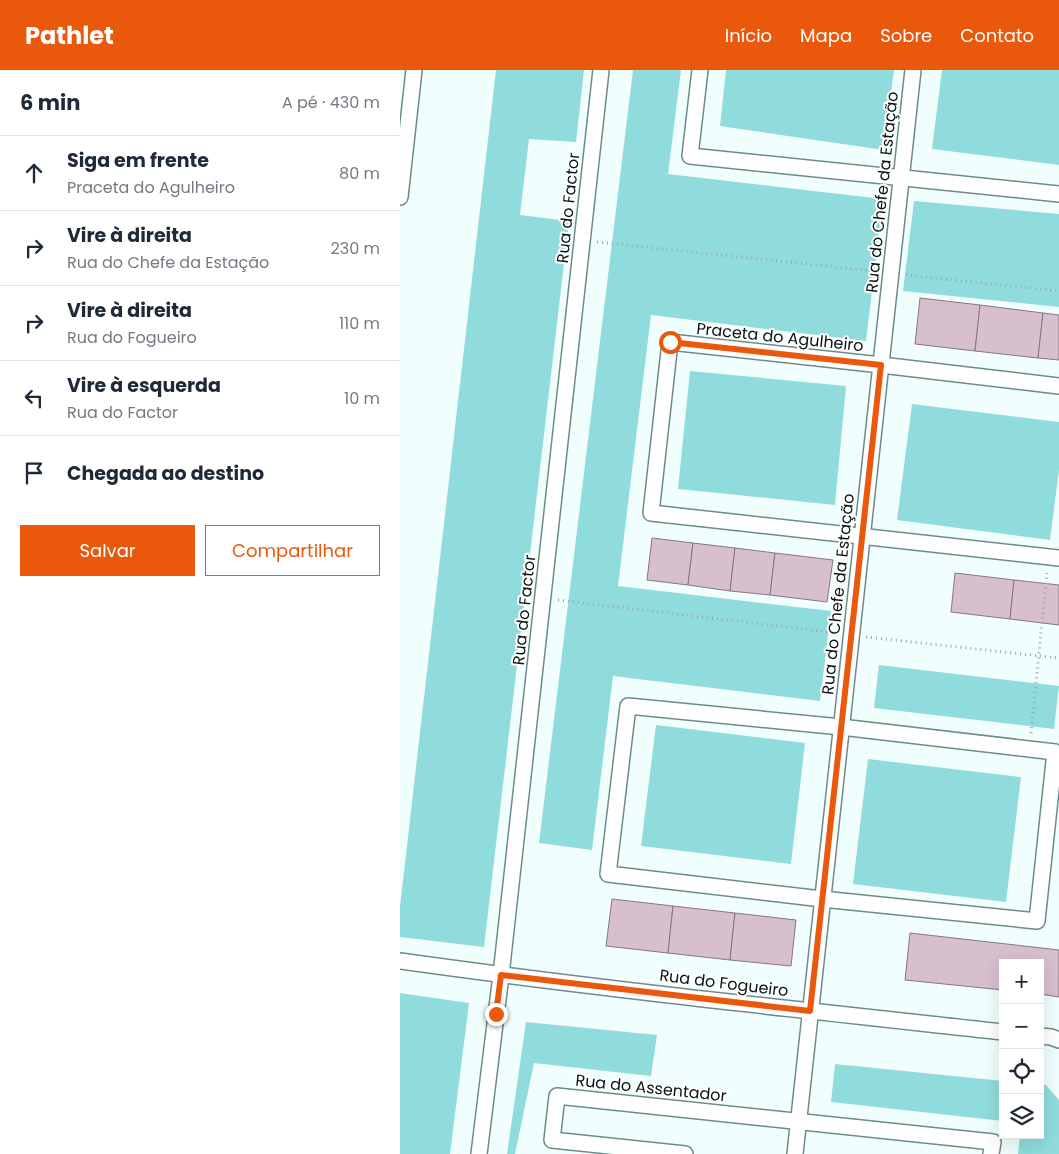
<!DOCTYPE html>
<html lang="pt">
<meta charset="utf-8">
<style>
body{margin:0;font-family:Poppins,sans-serif;background:#f2f2f3;color:#1f2937}
.controls{position:absolute;right:15px;bottom:15px;display:grid;overflow:hidden;border-radius:0px;box-shadow:0 5px 20px #0002}
.controls button{width:45px;height:45px;display:grid;place-items:center;padding:0;border:0;border-bottom:1px solid #e0e1e3;background:#fff;color:#1f2937;font:25px sans-serif}
.stop{position:absolute;width:15px;height:15px;margin:-11px;border:4px solid #ea580c;border-radius:50%;background:#fff}
.stop.end{background:#ea580c;border-color:#fff;box-shadow:0 1px 5px #0008}
.list{margin:0;padding:0;list-style:none}
h2{display:flex;justify-content:space-between;align-items:center;height:65px;margin:0;padding:0 20px;font-size:21px}
h2 small{font-size:16px;font-weight:400;color:#747a83}
.list li{display:grid;grid-template-columns:32px 1fr auto;gap:15px;align-items:center;box-sizing:border-box;height:75px;padding:0 20px;border-top:1px solid #e0e1e3}
.list b{display:block;font-size:19px;white-space:nowrap}
.list p{margin:0;font-size:16px;white-space:nowrap;color:#747a83}
.list em{font-size:16px;font-style:normal;color:#747a83}
.actions{display:flex;gap:10px;padding:15px 20px}
.actions a{flex:1;padding:11px 0;border:1px solid #ea580c;border-radius:0px;text-align:center;font-size:18px;color:#ea580c}
.actions .main{background:#ea580c;color:#fff}
.icon{flex:none;width:28px;height:28px;fill:none;stroke:currentColor;stroke-width:2;stroke-linecap:round;stroke-linejoin:round}
.map{position:relative;flex:none;width:659px;height:1084px;overflow:hidden}
header{display:flex;align-items:center;gap:30px;box-sizing:border-box;height:70px;padding:0 25px;background:#ea580c;color:#fff}
header strong{font-size:24px}
nav{display:flex;gap:28px;margin-inline-start:auto;font-size:18px}
main{display:flex}
aside{flex:1;background:#fff}
.map>svg:first-child{display:block}
.green{fill:#90dcdc}
.building{fill:#d7bfce;stroke:#8a7482}
.lines{fill:none;stroke-linecap:round;stroke-linejoin:round}
.street-casing{stroke:#6e8b8b;stroke-width:18}
.path{stroke:#9aa7a7;stroke-width:3;stroke-dasharray:1 4;stroke-linecap:butt}
.street{stroke:#fff;stroke-width:15}
.route{stroke:#ea580c;stroke-width:6}
.labels{text-anchor:middle;dominant-baseline:central;stroke-width:4;stroke-linejoin:round;paint-order:stroke}
.street-label{font-size:16px;fill:#071313;stroke:#fff}
</style>
<header>
<strong>Pathlet</strong>
<nav><a>Início</a><a>Mapa</a><a>Sobre</a><a>Contato</a></nav>
</header>
<main>
<aside>
<h2>6 min<small>A pé · 430 m</small></h2>
<ul class="list">
<li><svg class="icon" aria-label="ahead" viewBox="0 0 24 24"><path d="M12 20V5M6 11l6-6 6 6"/></svg><div><b>Siga em frente</b><p>Praceta do Agulheiro</p></div><em>80 m</em></li>
<li><svg class="icon" aria-label="right" viewBox="0 0 24 24"><path d="M7 20v-9h11M14 6l5 5-5 5"/></svg><div><b>Vire à direita</b><p>Rua do Chefe da Estação</p></div><em>230 m</em></li>
<li><svg class="icon" aria-label="right" viewBox="0 0 24 24"><path d="M7 20v-9h11M14 6l5 5-5 5"/></svg><div><b>Vire à direita</b><p>Rua do Fogueiro</p></div><em>110 m</em></li>
<li><svg class="icon" aria-label="left" viewBox="0 0 24 24"><path d="M17 20v-9H6M10 6l-5 5 5 5"/></svg><div><b>Vire à esquerda</b><p>Rua do Factor</p></div><em>10 m</em></li>
<li><svg class="icon" aria-label="arrive" viewBox="0 0 24 24"><path d="M6 21V4h12l-3 4 3 4H6"/></svg><div><b>Chegada ao destino</b></div></li>
</ul>
<div class="actions"><a class="main">Salvar</a><a>Compartilhar</a></div>
</aside>
<div class="map">
<svg width="659" height="1084" viewBox="0 0 659 1084">
<rect width="100%" height="100%" fill="#f1fefe"/>
<g class="green">
<path d="M96,0H184L176,72L129,69L120,145L169,151L84,877L0,867V837Z"/>
<path d="M233,0H281L268,104L483,129L466,271L251,245L218,516L431,541L420,631L213,606L192,780L139,773Z"/>
<path d="M326,0H494L484,80L320,56Z"/>
<path d="M542,0H659V95L532,79Z"/>
<path d="M514,131L659,144V237L503,221Z"/>
<path d="M290,301L446,316L435,435L278,419Z"/>
<path d="M512,334L659,352V400L650,470L497,450Z"/>
<path d="M479,595L659,616L654,659L474,638Z"/>
<path d="M256,655L405,673L391,794L241,776Z"/>
<path d="M468,689L621,707L606,832L453,814Z"/>
<path d="M0,923L69,933L50,1084H0Z"/>
<path d="M126,952L257,965L251,1006L134,993L115,1084H107Z"/>
<path d="M435,994L603,1011V1051L431,1032Z"/>
<path d="M640,1015H646L659,1030V1084H618L620,1065H640Z"/>
</g>
<g class="building">
<path d="M520,228L580,235L575,281L515,274Z"/>
<path d="M580,235L643,243L638,288L575,281Z"/>
<path d="M643,243L659,245V290L638,288Z"/>
<path d="M252,468L293,473L288,515L247,510Z"/>
<path d="M293,473L335,478L330,521L288,515Z"/>
<path d="M335,478L375,483L370,525L330,521Z"/>
<path d="M375,483L433,490L427,532L370,525Z"/>
<path d="M555,503L614,510L610,549L551,542Z"/>
<path d="M614,510L659,515V555L610,549Z"/>
<path d="M212,829L273,836L268,883L206,876Z"/>
<path d="M273,836L335,843L330,890L268,883Z"/>
<path d="M335,843L396,850L391,896L330,890Z"/>
<path d="M510,863L659,880V927L640,924V893H603V920L505,910Z"/>
</g>
<g class="lines">
<g class="street-casing">
<g id="street">
<path d="M300,0L290,86L659,124"/>
<path d="M0,127L14,0"/>
<path d="M659,316L481,295L270,272L251,443L659,488"/>
<path d="M228,636L441,657L655,682L637,851L422,829L208,804Z"/>
<path d="M0,891C200,919 402,940 603,962"/>
<path d="M640,966L651,967L659,970"/>
<path d="M79,1084L101,905L201,0"/>
<path d="M285,1084L152,1070L157,1026L593,1072L591,1084"/>
<path d="M395,1084L513,0"/>
</g>
</g>
<g class="path">
<path d="M197,172L474,201"/>
<path d="M506,205L659,221"/>
<path d="M158,530L437,563"/>
<path d="M466,567L659,588"/>
<path d="M631,663L647,503"/>
</g>
<use href="#street" class="street"/>
</g>
<g class="lines">
<path class="route" d="M96,944L101,905L410,941L481,295L270,272"/>
</g>
<g class="labels">
<g class="street-label">
<text transform="translate(482 122) rotate(-84)">Rua do Chefe da Estação</text>
<text transform="translate(168 138) rotate(-84)">Rua do Factor</text>
<text transform="translate(380 267) rotate(6)">Praceta do Agulheiro</text>
<text transform="translate(438 524) rotate(-84)">Rua do Chefe da Estação</text>
<text transform="translate(124 540) rotate(-84)">Rua do Factor</text>
<text transform="translate(324 913) rotate(7)">Rua do Fogueiro</text>
<text transform="translate(251 1018) rotate(6)">Rua do Assentador</text>
</g>
</g>
</svg>
<div class="controls">
<button>+</button>
<button>−</button>
<button><svg class="icon" aria-label="locate" viewBox="0 0 24 24"><circle cx="12" cy="12" r="6"/><path d="M12 2v4M12 18v4M2 12h4M18 12h4"/></svg></button>
<button><svg class="icon" aria-label="layers" viewBox="0 0 24 24"><path d="M12 4l9 5-9 5-9-5zM3 14l9 5 9-5"/></svg></button>
</div>
<div class="stop" style="left:270px;top:272px"></div>
<div class="stop end" style="left:96px;top:944px"></div>
</div>
</main>
